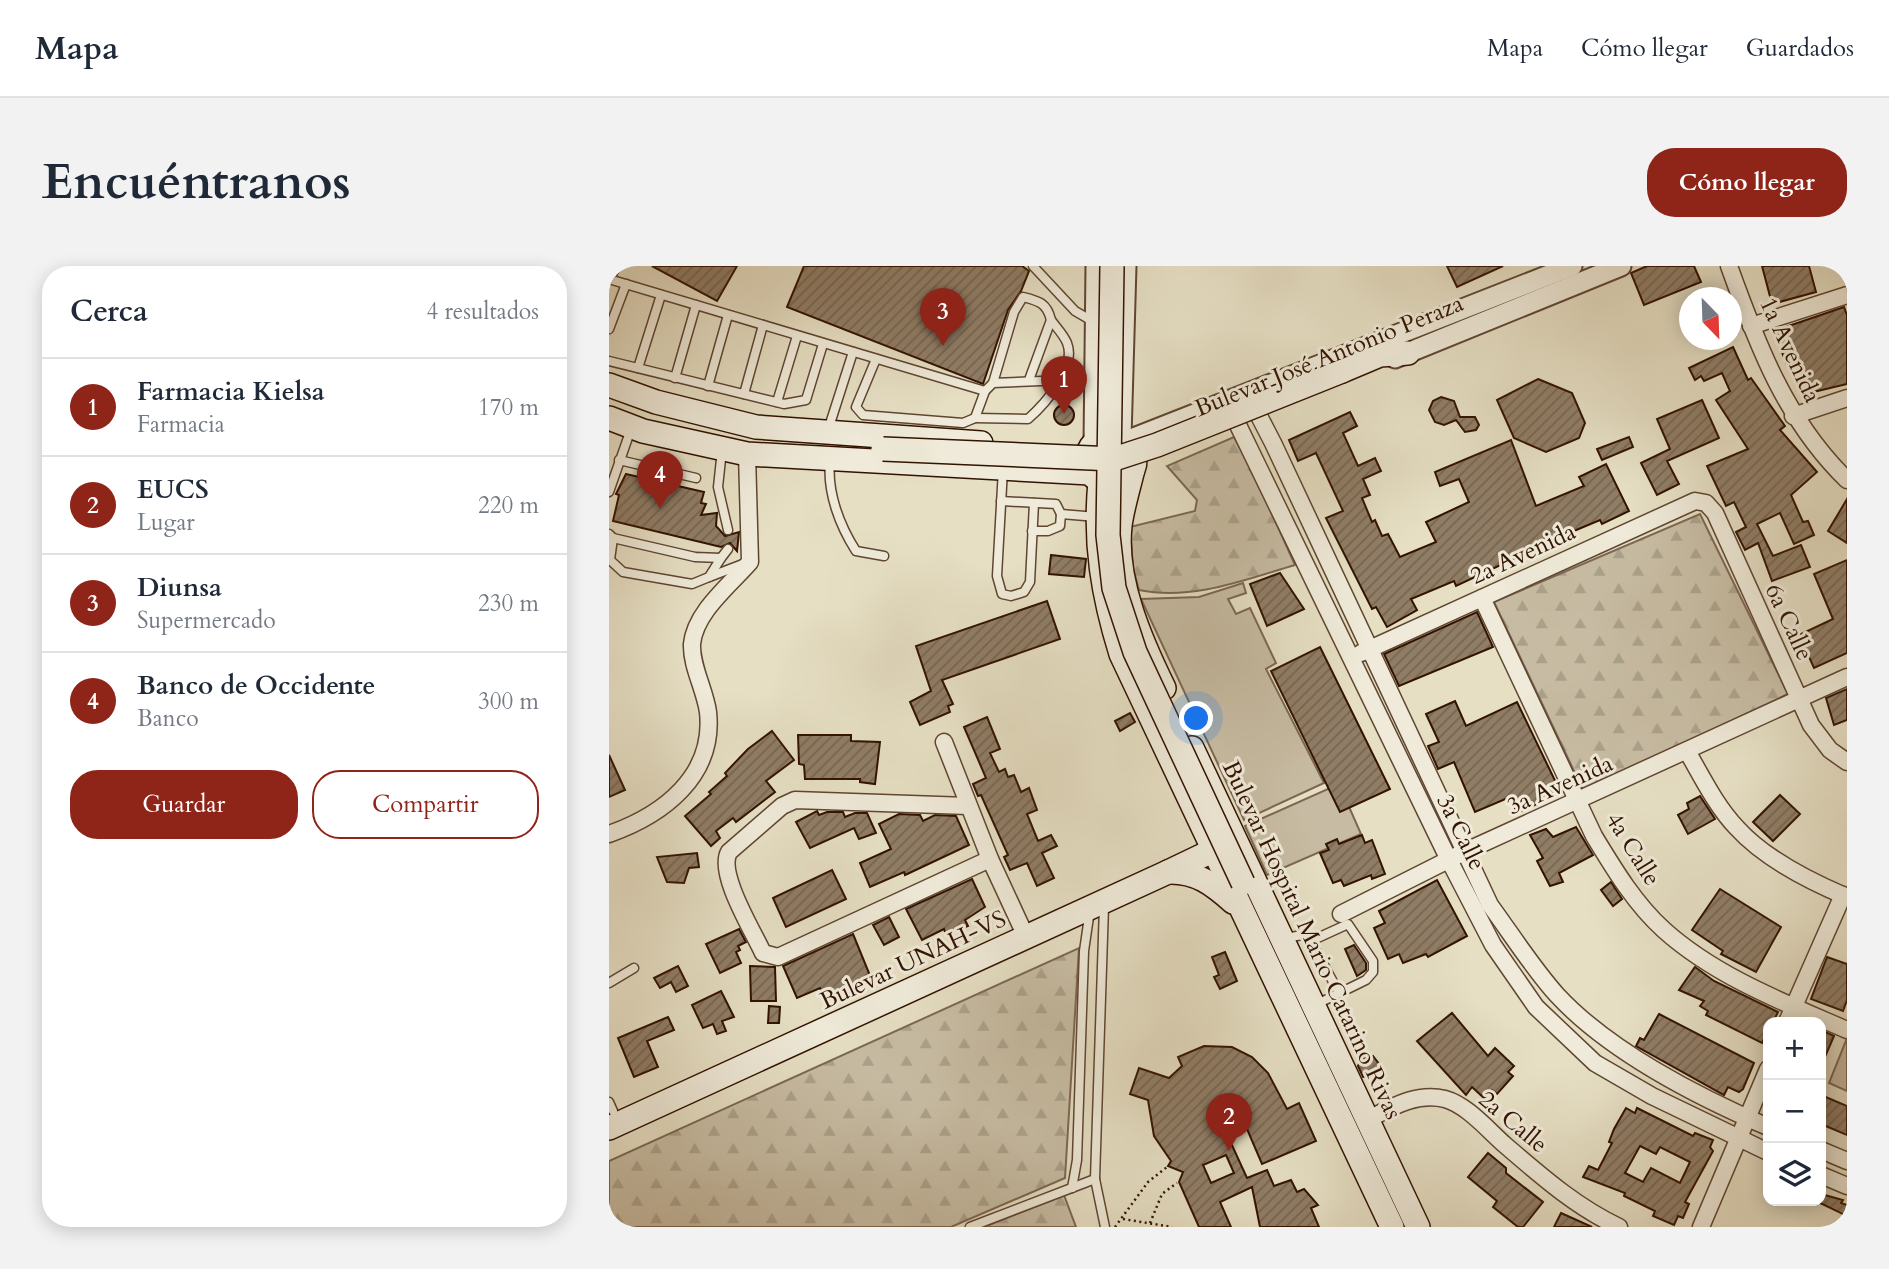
<!DOCTYPE html>
<html lang="es">
<meta charset="utf-8">
<style>
body{margin:0;font-family:Cardo,serif;background:#f2f2f3;color:#1f2937}
.controls{position:absolute;right:21px;bottom:21px;display:grid;overflow:hidden;border-radius:14px;box-shadow:0 4px 18px #0003}
.controls button{width:63px;height:63px;display:grid;place-items:center;padding:0;border:0;border-bottom:2px solid #e0e1e3;background:#fff;color:#1f2937;font:35px sans-serif}
.compass{position:absolute;left:1070px;top:21px;width:63px;height:63px;border-radius:50%;background:#fff;box-shadow:0 4px 18px #0003;rotate:157deg}
.you{position:absolute;left:588px;top:453px;width:24px;height:24px;margin:-18px;border:5px solid #fff;border-radius:50%;background:#1a73e8;box-shadow:0 0 0 10px #1a73e833}
.badge{display:grid;place-items:center;width:46px;height:46px;border-radius:50%;background:#8f2418;color:#fff;font-size:23px;font-weight:700}
.pin{position:absolute;translate:-50% -58px;filter:drop-shadow(0 2px 4px #0008)}
.pin::after{content:'';position:absolute;top:37px;width:24px;height:21px;background:inherit;clip-path:polygon(0 0,100% 0,50% 100%)}
.list{margin:0;padding:0;list-style:none}
h2{display:flex;justify-content:space-between;align-items:center;height:91px;margin:0;padding:0 28px;font-size:30px}
h2 small{font-size:23px;font-weight:400;color:#747a83}
.list li{display:grid;grid-template-columns:46px 1fr auto;gap:21px;align-items:center;box-sizing:border-box;height:98px;padding:0 28px;border-top:2px solid #e0e1e3}
.list b{display:block;font-size:26px;white-space:nowrap}
.list p{margin:0;font-size:23px;white-space:nowrap;color:#747a83}
.list em{font-size:23px;font-style:normal;color:#747a83}
.actions{display:flex;gap:14px;padding:21px 28px}
.actions a{flex:1;padding:16px 0;border:2px solid #8f2418;border-radius:28px;text-align:center;font-size:24px;color:#8f2418}
.actions .main{background:#8f2418;color:#fff}
.icon{flex:none;width:38px;height:38px;fill:none;stroke:currentColor;stroke-width:2;stroke-linecap:round;stroke-linejoin:round}
.map{position:relative;flex:none;width:1238px;height:961px;overflow:hidden;border-radius:28px}
header{display:flex;align-items:center;gap:42px;box-sizing:border-box;height:98px;padding:0 35px;background:#fff;border-bottom:2px solid #e0e1e3}
header strong{font-size:33px}
nav{display:flex;gap:38px;margin-inline-start:auto;font-size:24px}
.intro{display:flex;align-items:center;justify-content:space-between;box-sizing:border-box;height:168px;padding:0 42px}
h1{margin:0;font-size:49px}
.button{padding:18px 32px;border-radius:28px;background:#8f2418;color:#fff;font-size:24px;font-weight:700}
main{display:flex;gap:42px;padding:0 42px}
aside{flex:1;background:#fff;border-radius:28px;box-shadow:0 4px 18px #0003}
.map>svg:first-child{display:block}
.green{fill:#c7bca3;stroke:#7c6852;stroke-width:2}
.forest{fill:url(#forest-firs);stroke:#7c6852;stroke-width:2}
.building{fill:url(#building-hatch);stroke:#321300;stroke-width:2;fill-rule:evenodd}
.lines{fill:none;stroke-linecap:round;stroke-linejoin:round}
.service-casing{stroke:#5f4631;stroke-width:11}
.minor-casing{stroke:#5f4631;stroke-width:19}
.tertiary-casing{stroke:#5f4631;stroke-width:23}
.secondary-casing{stroke:#321300;stroke-width:26}
.path{stroke:#321300;stroke-width:2.5;stroke-dasharray:2 3.5;stroke-linecap:butt}
.service{stroke:#efead9;stroke-width:8}
.minor{stroke:#efead9;stroke-width:16}
.tertiary{stroke:#efead9;stroke-width:19}
.secondary{stroke:#efead9;stroke-width:23}
.secondary-bridge-casing{stroke:#321300;stroke-width:26;stroke-linecap:butt}
.secondary-bridge{stroke:#efead9;stroke-width:23}
.labels{text-anchor:middle;dominant-baseline:central;stroke-width:6;stroke-linejoin:round;paint-order:stroke}
.street-label{font-size:24px;fill:#321300;stroke:#efead9}
</style>
<header>
<strong>Mapa</strong>
<nav><a>Mapa</a><a>Cómo llegar</a><a>Guardados</a></nav>
</header>
<div class="intro"><h1>Encuéntranos</h1><a class="button">Cómo llegar</a></div>
<main>
<aside>
<h2>Cerca<small>4 resultados</small></h2>
<ul class="list">
<li><span class="badge">1</span><div><b>Farmacia Kielsa</b><p>Farmacia</p></div><em>170 m</em></li>
<li><span class="badge">2</span><div><b>EUCS</b><p>Lugar</p></div><em>220 m</em></li>
<li><span class="badge">3</span><div><b>Diunsa</b><p>Supermercado</p></div><em>230 m</em></li>
<li><span class="badge">4</span><div><b>Banco de Occidente</b><p>Banco</p></div><em>300 m</em></li>
</ul>
<div class="actions"><a class="main">Guardar</a><a>Compartir</a></div>
</aside>
<div class="map">
<svg width="1238" height="961" viewBox="0 0 1238 961">
<defs>
<pattern id="forest-firs" width="22" height="20" patternUnits="userSpaceOnUse" patternTransform="scale(1.75)"><rect width="22" height="20" fill="#c7bca3"/><path d="M5 1l3.5 6h-7zM16 11l3.5 6h-7z" fill="#aba18b"/></pattern>
<pattern id="building-hatch" width="6" height="6" patternUnits="userSpaceOnUse" patternTransform="scale(1.75)"><rect width="6" height="6" fill="#907d66"/><path d="M-1 1l2-2M0 6l6-6M5 7l2-2" fill="none" stroke="#766552"/></pattern>
</defs>
<rect width="100%" height="100%" fill="#e6dfc4"/>
<filter id="stains"><feTurbulence type="fractalNoise" baseFrequency=".00286" numOctaves="4"/><feColorMatrix values="0 0 0 0 .2 0 0 0 0 .09 0 0 0 0 .02 0 0 0 .5 -.17"/></filter>
<radialGradient id="worn" r=".72"><stop offset=".6" stop-color="#630" stop-opacity="0"/><stop offset="1" stop-color="#630" stop-opacity=".3"/></radialGradient>
<g class="green">
<path d="M634,317L637,327L619,333L627,348L641,342L667,397L657,403L715,517L635,554L532,333L590,331Z"/>
<path d="M730,518L752,568L658,609L636,560Z"/>
<path d="M1238,772V825L1220,817Z"/>
</g>
<g class="forest">
<path d="M625,171L646,210L686,299C635,314 583,335 530,324L524,302L521,261L586,245L588,234L558,200Z"/>
<path d="M1091,248L1179,428L974,524L885,336Z"/>
<path d="M470,682L456,912L342,961H0V895Z"/>
<path d="M455,929L467,961H375Z"/>
</g>
<g class="building">
<path d="M43,0H128L108,35Z"/>
<path d="M195,0H413L420,5L412,25L399,44L374,118L178,41Z"/>
<path d="M838,0H894L848,21Z"/>
<path d="M1038,0H1085L1092,16L1035,39L1022,7Z"/>
<path d="M1153,0H1200L1207,26L1163,38Z"/>
<path d="M1235,41L1238,49V118L1196,128L1185,94L1177,97L1165,65Z"/>
<path d="M1124,81L1139,114L1142,112L1176,160L1171,164L1208,206L1182,229L1194,256L1199,255L1205,269L1185,278L1171,247L1148,258L1164,290L1192,279L1201,301L1163,315L1149,277L1136,284L1127,266L1137,261L1125,236L1117,240L1098,200L1139,183L1107,134L1121,125L1113,107L1095,115L1092,110L1086,114L1080,102Z"/>
<path d="M929,113L963,127L976,157L970,172L937,186L905,172L888,134Z"/>
<path d="M832,131L845,135L851,151H866L870,159L867,164L856,166L847,154L835,159L826,156L820,144L824,135Z"/>
<path d="M1093,134L1110,172L1058,195L1070,218L1048,229L1032,197L1061,183L1048,153Z"/>
<circle cx="455" cy="149" r="10"/>
<path d="M741,146L748,160L734,167L749,200L766,192L772,205L754,213L761,229L753,232L763,256L766,254L773,270L779,268L791,291L827,276L817,256L860,236L850,213L831,220L826,206L902,174L927,240L975,220L970,211L997,198L1020,245L993,258L991,254L960,267L847,320L845,315L802,333L808,344L778,361L767,341L763,343L717,252L734,245L707,187L689,195L680,174Z"/>
<path d="M1020,171L1024,181L993,194L988,183Z"/>
<path d="M17,208L95,226L92,237L97,238L92,249L108,247L107,260L116,270L130,266L128,285L121,277L112,281L4,255L10,229L7,228Z"/>
<path d="M1238,233V277L1219,265Z"/>
<path d="M442,289L477,293L475,311L440,308Z"/>
<path d="M1238,294V387L1205,402L1190,369L1224,353L1205,308Z"/>
<path d="M671,307L695,343L658,360L641,318Z"/>
<path d="M438,335L451,373L333,414L344,438L339,440L341,446L311,459L301,436L322,425L307,380Z"/>
<path d="M868,346L884,381L790,420L775,388Z"/>
<path d="M711,381L781,523L731,546L662,405Z"/>
<path d="M1238,423V454L1225,459L1217,432Z"/>
<path d="M846,435L857,460L908,436L952,527L908,547L901,531L866,546L845,496L829,503L819,480L830,476L817,448Z"/>
<path d="M521,447L526,456L511,465L506,455Z"/>
<path d="M378,451L391,483L381,487L390,506L396,503L399,511L405,509L412,526L420,522L428,544L418,548L429,575L442,569L448,580L433,587L445,612L428,620L418,597L401,604L395,591L399,589L372,529L369,530L364,518L377,512L355,461Z"/>
<path d="M163,465L185,494L157,515L166,526L127,556L124,552L107,565L111,572L102,580L76,550L102,528L100,526L118,510L116,507L139,483Z"/>
<path d="M189,469H242V475L271,476L266,518L251,516V513H196L195,499L190,498Z"/>
<path d="M0,489L16,524L0,531Z"/>
<path d="M1171,529L1191,548L1164,575L1144,556Z"/>
<path d="M1091,530L1106,553L1079,568L1069,549L1080,543L1078,537Z"/>
<path d="M208,545L210,549L218,546H234L236,551L246,547H258L267,567L250,573L245,562L201,582L187,556Z"/>
<path d="M290,548L311,549L314,555L326,549L347,550L360,579L296,609L295,606L261,621L251,597L282,583L270,558Z"/>
<path d="M967,561L984,589L950,607L954,616L941,620L928,595L934,592L921,569L937,563L944,571Z"/>
<path d="M753,569L756,577L763,574L776,608L763,613L762,609L735,620L732,614L724,617L711,587L720,584L717,578L728,573L730,578Z"/>
<path d="M88,587L90,601L80,602L75,617L58,616L48,591Z"/>
<path d="M223,604L237,633L177,661L164,632Z"/>
<path d="M363,613L376,641L356,654L359,660L337,669L335,663L313,674L297,643Z"/>
<path d="M828,614L858,670L819,691L817,688L794,697L790,688L779,693L765,662L776,657L770,645Z"/>
<path d="M1002,616L1013,633L1004,640L992,624Z"/>
<path d="M1111,623L1172,661L1147,706L1112,688L1114,685L1083,664Z"/>
<path d="M280,651L290,671L275,679L264,659Z"/>
<path d="M130,663L137,676L129,680L131,684L127,686L132,697L111,707L97,678Z"/>
<path d="M244,668L262,712L216,732L211,722L188,732L174,700Z"/>
<path d="M745,679L757,697V704L748,710L736,683Z"/>
<path d="M616,686L628,715L611,723L605,711L610,709L603,691Z"/>
<path d="M1218,691L1238,698V734L1234,745L1202,733Z"/>
<path d="M69,700L79,720L67,726L62,716L51,722L45,712Z"/>
<path d="M141,700L166,701L167,735H142Z"/>
<path d="M1086,701L1105,715L1169,746L1164,756H1159V764L1153,777L1097,749L1099,745L1091,740L1095,735L1070,724Z"/>
<path d="M112,725L125,751L113,755L117,765L108,768L104,758L94,762L83,739Z"/>
<path d="M160,740L171,741L170,757H159Z"/>
<path d="M843,747L879,790L886,782L905,800L899,806L904,810L888,828L883,824L875,832L863,821L857,829L808,775Z"/>
<path d="M1050,748L1145,797L1134,823L1130,826L1119,821L1115,829L1027,780L1031,772L1035,774Z"/>
<path d="M59,751L65,764L38,775L49,801L25,811L9,772Z"/>
<path d="M1212,764L1225,770L1212,800Z"/>
<path d="M595,780L623,781L643,791L659,807L678,843L690,837L707,875L653,898L632,849L616,864L638,912L658,904L665,920L682,914L688,926L695,923L709,939L702,942L710,961H651L643,921L611,936L622,961H590L570,916L574,906L559,900L562,895L545,870L539,834L521,828L530,802L560,812L573,800L569,791ZM617,889L625,907L602,917L594,899Z"/>
<path d="M764,790L771,799L766,809L754,811L749,800L752,793Z"/>
<path d="M1212,829L1238,840V869L1212,858Z"/>
<path d="M1017,842L1026,847L1028,842L1084,870L1086,867L1104,874L1101,881L1104,885L1076,936L1080,938L1074,952L1069,950L1065,959L1044,950L1046,945L1015,930L1016,927L974,911L980,900L989,904L1003,877L1000,876L1005,863ZM1031,880L1047,888L1051,881L1081,896L1071,917L1042,902L1034,916L1016,907Z"/>
<path d="M879,887L897,902V907L934,936L914,961H909L884,941L888,935L859,911Z"/>
<path d="M1212,928L1234,934L1232,937L1238,939V950L1209,936Z"/>
<path d="M952,947L983,961H945Z"/>
</g>
<g class="lines">
<g class="service-casing">
<g id="service">
<path d="M424,0L466,45L485,56"/>
<path d="M0,13L376,125L384,117L483,113"/>
<path d="M0,13L8,0"/>
<path d="M0,63L17,18"/>
<path d="M267,93L247,141L254,149L354,157L366,152L376,125"/>
<path d="M0,95L175,138L197,134L214,78"/>
<path d="M29,102L52,29"/>
<path d="M66,112L87,39"/>
<path d="M384,117L405,46L414,31C430,35 438,37 442,54L420,114"/>
<path d="M99,120L119,49"/>
<path d="M135,128L154,59"/>
<path d="M168,136L188,70"/>
<path d="M366,152L419,153C436,138 468,102 458,77C455,69 447,61 442,54"/>
<path d="M219,164L244,86"/>
<path d="M113,184L109,221L119,264"/>
<path d="M10,194L87,212"/>
<path d="M221,196C218,227 231,260 247,285L275,290"/>
<path d="M394,203L388,310L393,328L402,330L415,326L421,316L425,237"/>
<path d="M0,226L22,163"/>
<path d="M392,235L447,238L452,248L451,260L439,265H423"/>
<path d="M452,248L488,251"/>
<path d="M0,268L4,272L86,291L112,292L119,283"/>
<path d="M4,272L1,294L14,306L83,318L100,311L112,292"/>
<path d="M100,311L134,298"/>
<path d="M495,640L486,913L496,961"/>
<path d="M677,672L693,669L702,675L739,658L764,695V706L757,714L706,739"/>
<path d="M702,675L730,727"/>
<path d="M0,717L25,702"/>
<path d="M0,836L4,845"/>
<path d="M463,922L468,894L475,685L481,644"/>
<path d="M361,961L486,913"/>
</g>
</g>
<g class="minor-casing">
<g id="minor">
<path d="M1120,0C1148,78 1177,155 1238,214"/>
<path d="M1142,60L1238,29"/>
<path d="M636,134L649,148L664,177L881,639C903,669 923,701 948,729C1000,785 1089,831 1159,861"/>
<path d="M1184,150L1238,132"/>
<path d="M628,157L840,594L884,679L927,741L986,797L1043,830L1159,886"/>
<path d="M873,332L985,570C1005,603 1026,638 1055,664C1106,710 1176,737 1238,764"/>
<path d="M752,387L1086,235L1097,237L1106,247L1202,459L1221,484L1238,496"/>
<path d="M335,476L381,593L412,660"/>
<path d="M1078,485C1093,511 1107,540 1128,562C1156,593 1200,615 1238,631"/>
<path d="M359,540L186,534L173,540L120,586C108,607 144,665 154,687L169,691L381,593"/>
<path d="M0,568C54,549 106,510 99,446C96,424 82,400 83,378C86,346 121,319 141,296L138,188"/>
<path d="M732,648L855,586L1238,411"/>
<path d="M1178,756L1234,629"/>
<path d="M760,853C783,841 808,826 836,833C858,839 879,864 896,879C931,909 967,941 1010,961"/>
<path d="M1212,884L1238,895"/>
<path d="M1212,909L1238,920"/>
<path d="M1092,961L1159,803"/>
</g>
</g>
<g class="tertiary-casing">
<g id="tertiary">
<path d="M786,92L1012,0"/>
<path d="M512,172L517,0"/>
<path d="M517,175L963,0"/>
<path d="M485,177L487,0"/>
</g>
</g>
<g class="secondary-casing">
<g id="secondary">
<path d="M733,105L771,89L799,87"/>
<path d="M0,119L47,136L147,161L372,177"/>
<path d="M0,152L34,165L138,188L481,207"/>
<circle cx="502" cy="194" r="24"/>
<path d="M523,207C519,224 513,243 511,260C505,314 532,375 555,422"/>
<path d="M491,216C485,277 494,330 512,388L783,961"/>
<path d="M583,482L809,961"/>
<path d="M559,606C587,605 604,618 624,636"/>
<path d="M0,862L559,606L603,585L613,574"/>
</g>
</g>
<g class="path">
<path d="M514,953L563,961"/>
<path d="M541,957L553,928L568,917"/>
<path d="M506,961L539,916L558,901"/>
</g>
<use href="#service" class="service"/>
<use href="#minor" class="minor"/>
<use href="#tertiary" class="tertiary"/>
<use href="#secondary" class="secondary"/>
<g class="secondary-bridge-casing">
<g id="secondary-bridge">
<path d="M503,0L499,269L505,322L526,386L634,617"/>
<path d="M274,183L505,193L548,179L733,105"/>
</g>
</g>
<use href="#secondary-bridge" class="secondary-bridge"/>
</g>
<g class="labels">
<g class="street-label">
<text transform="translate(1181 84) rotate(65)">1a Avenida</text>
<text transform="translate(720 90) rotate(-22)">Bulevar José Antonio Peraza</text>
<text transform="translate(914 288) rotate(-25)">2a Avenida</text>
<text transform="translate(1180 356) rotate(65)">6a Calle</text>
<text transform="translate(951 519) rotate(-24)">3a Avenida</text>
<text transform="translate(852 566) rotate(64)">3a Calle</text>
<text transform="translate(1024 583) rotate(58)">4a Calle</text>
<text transform="translate(703 674) rotate(65)">Bulevar Hospital Mario Catarino Rivas</text>
<text transform="translate(304 694) rotate(-25)">Bulevar UNAH-VS</text>
<text transform="translate(904 856) rotate(40)">2a Calle</text>
</g>
</g>
<rect width="100%" height="100%" filter="url(#stains)"/>
<rect width="100%" height="100%" fill="url(#worn)"/>
</svg>
<div class="controls">
<button>+</button>
<button>−</button>
<button><svg class="icon" aria-label="layers" viewBox="0 0 24 24"><path d="M12 4l9 5-9 5-9-5zM3 14l9 5 9-5"/></svg></button>
</div>
<svg class="compass" viewBox="-18 -18 36 36"><path d="M0-13l5 13h-10z" fill="#e53935"/><path d="M0 13l5-13h-10z" fill="#747a83"/></svg>
<div class="you"></div>
<div class="pin badge" style="left:455px;top:148px">1</div>
<div class="pin badge" style="left:620px;top:885px">2</div>
<div class="pin badge" style="left:334px;top:80px">3</div>
<div class="pin badge" style="left:51px;top:243px">4</div>
</div>
</main>
